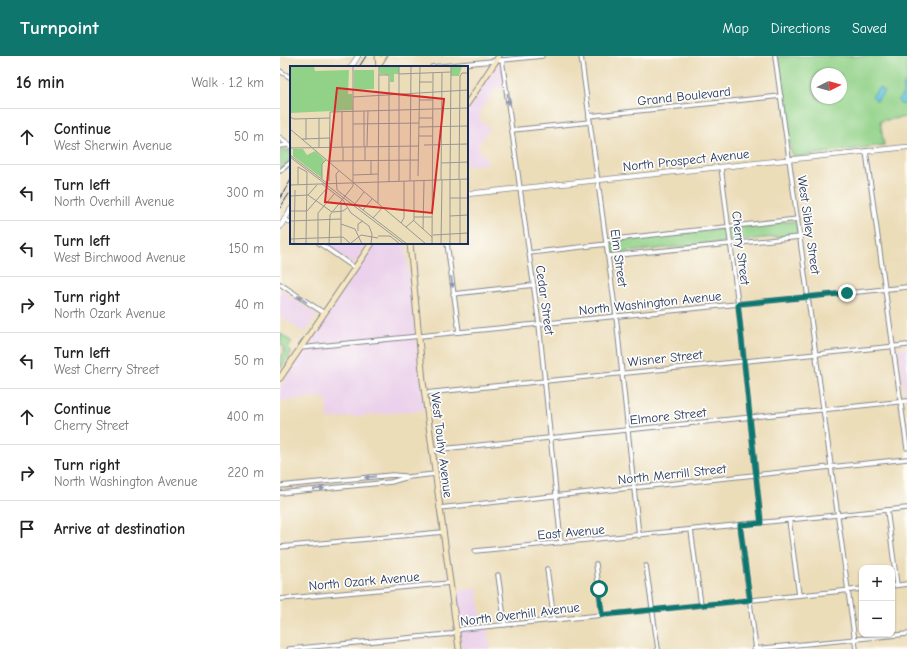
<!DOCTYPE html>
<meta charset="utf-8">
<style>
body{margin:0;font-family:"Comic Neue",sans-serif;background:#f6f6f6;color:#222}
.controls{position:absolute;right:12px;bottom:12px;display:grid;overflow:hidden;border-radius:8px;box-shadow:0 1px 3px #0004}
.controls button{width:36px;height:36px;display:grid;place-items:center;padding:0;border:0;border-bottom:1px solid #e0e0e0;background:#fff;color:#222;font:20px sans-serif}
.compass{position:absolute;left:531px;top:12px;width:36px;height:36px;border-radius:50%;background:#fff;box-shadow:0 1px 3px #0004;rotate:84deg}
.stop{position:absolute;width:12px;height:12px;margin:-9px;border:3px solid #0f766e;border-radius:50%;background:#fff}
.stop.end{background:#0f766e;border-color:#fff;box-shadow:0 1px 4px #0008}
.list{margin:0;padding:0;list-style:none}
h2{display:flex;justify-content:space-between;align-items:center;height:52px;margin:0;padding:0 16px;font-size:17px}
h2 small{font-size:13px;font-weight:400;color:#767676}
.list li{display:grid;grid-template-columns:26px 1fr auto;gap:12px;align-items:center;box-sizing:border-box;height:56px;padding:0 16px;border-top:1px solid #e0e0e0}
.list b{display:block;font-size:15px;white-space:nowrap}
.list p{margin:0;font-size:13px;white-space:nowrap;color:#767676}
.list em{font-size:13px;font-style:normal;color:#767676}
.icon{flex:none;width:22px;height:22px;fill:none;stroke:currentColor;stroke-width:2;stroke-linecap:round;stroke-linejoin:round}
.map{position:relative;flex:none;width:627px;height:593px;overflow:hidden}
header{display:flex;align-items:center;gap:24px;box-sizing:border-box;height:56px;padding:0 20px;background:#0f766e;color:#fff}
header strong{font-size:19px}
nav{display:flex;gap:22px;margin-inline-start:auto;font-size:14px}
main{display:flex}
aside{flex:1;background:#fff}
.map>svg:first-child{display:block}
.built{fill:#ebd1eb}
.green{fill:#92d288;stroke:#568073;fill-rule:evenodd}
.water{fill:#5bc2d9;stroke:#3b789c}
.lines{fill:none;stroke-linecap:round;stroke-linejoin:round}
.minor-casing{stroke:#84868c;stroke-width:5.5}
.tertiary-casing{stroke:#84868c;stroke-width:6}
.secondary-casing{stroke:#84868c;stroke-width:7}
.minor{stroke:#fff;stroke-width:3.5}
.tertiary{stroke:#fff;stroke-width:4.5}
.secondary{stroke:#f7e8c3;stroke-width:5}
.rail{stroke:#1b2f5e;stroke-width:1}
.oneway{fill:#8d97ae}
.route{stroke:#0f766e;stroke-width:5}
.labels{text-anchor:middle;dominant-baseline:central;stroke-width:3.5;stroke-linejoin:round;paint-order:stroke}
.street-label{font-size:13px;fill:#1b2f5e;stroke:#fdfcf7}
.inset-road{fill:none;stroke:#989795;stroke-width:1}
.view{fill:#d62828;fill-opacity:0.15;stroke:#d62828;stroke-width:2}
.inset-edge{fill:none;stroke:#1b2f5e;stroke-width:2}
</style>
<header>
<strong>Turnpoint</strong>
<nav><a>Map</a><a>Directions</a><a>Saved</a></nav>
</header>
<main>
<aside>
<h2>16 min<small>Walk · 1.2 km</small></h2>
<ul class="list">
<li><svg class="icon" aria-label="ahead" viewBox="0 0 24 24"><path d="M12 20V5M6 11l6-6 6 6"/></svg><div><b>Continue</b><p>West Sherwin Avenue</p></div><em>50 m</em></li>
<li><svg class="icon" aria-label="left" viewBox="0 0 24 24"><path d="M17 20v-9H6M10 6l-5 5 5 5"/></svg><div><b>Turn left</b><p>North Overhill Avenue</p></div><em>300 m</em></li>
<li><svg class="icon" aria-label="left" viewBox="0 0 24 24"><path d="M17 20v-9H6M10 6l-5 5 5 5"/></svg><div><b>Turn left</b><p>West Birchwood Avenue</p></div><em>150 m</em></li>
<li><svg class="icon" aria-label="right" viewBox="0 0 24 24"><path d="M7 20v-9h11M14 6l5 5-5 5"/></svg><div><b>Turn right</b><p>North Ozark Avenue</p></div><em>40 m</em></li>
<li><svg class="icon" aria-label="left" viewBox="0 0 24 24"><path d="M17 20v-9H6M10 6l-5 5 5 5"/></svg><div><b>Turn left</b><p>West Cherry Street</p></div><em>50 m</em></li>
<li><svg class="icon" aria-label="ahead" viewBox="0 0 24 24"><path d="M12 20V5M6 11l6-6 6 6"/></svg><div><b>Continue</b><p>Cherry Street</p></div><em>400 m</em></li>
<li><svg class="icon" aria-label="right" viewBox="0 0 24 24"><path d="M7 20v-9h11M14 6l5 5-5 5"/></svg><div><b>Turn right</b><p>North Washington Avenue</p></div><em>220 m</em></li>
<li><svg class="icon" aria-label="arrive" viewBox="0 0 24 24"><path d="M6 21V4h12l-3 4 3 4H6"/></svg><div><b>Arrive at destination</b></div></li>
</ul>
</aside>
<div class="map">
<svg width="627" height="593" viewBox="0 0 627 593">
<rect width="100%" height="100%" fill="#fdfcf7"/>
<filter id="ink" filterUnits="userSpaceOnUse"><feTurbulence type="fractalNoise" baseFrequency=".025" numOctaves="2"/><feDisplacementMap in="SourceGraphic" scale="8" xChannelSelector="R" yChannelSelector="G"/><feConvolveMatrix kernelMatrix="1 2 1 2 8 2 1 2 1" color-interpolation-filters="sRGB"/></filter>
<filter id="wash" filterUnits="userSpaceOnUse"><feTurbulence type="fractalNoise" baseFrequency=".012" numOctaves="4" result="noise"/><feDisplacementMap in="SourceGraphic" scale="16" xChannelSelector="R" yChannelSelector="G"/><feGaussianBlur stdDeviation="0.9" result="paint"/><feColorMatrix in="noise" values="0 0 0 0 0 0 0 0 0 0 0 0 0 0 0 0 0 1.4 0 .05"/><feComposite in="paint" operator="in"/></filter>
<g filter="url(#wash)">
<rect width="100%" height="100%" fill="#ecddb9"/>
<g class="built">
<path d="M220,5H223L227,31L216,32L200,57L201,65L210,72L199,87L201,99H206L207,108L187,110V53Z"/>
<path d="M42,187H87L74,209Z"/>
<path d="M95,187H125L144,354L48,363L46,341L0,345V332L26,289Z"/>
<path d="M0,233L37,259L25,277L0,260Z"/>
<path d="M627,291V341H625L618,292Z"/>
<path d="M197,532L202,569H207L210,593H182L174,535Z"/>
</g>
<g class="green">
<path d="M498,0H627V61L600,65L604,89L514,101L511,95ZM537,18H561V42H537Z"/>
<path d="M0,94H11V103L0,112Z"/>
<path d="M514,165L516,167L518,177L516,179L337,197H332L329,189L334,185Z"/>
<path d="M0,277L12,286L8,293L12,296L1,312L0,303L5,295L3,294L5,291L0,288Z"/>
</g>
<g class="water">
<path d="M627,26V47L621,49L618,45L623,37L624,28Z"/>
<path d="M600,31L604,36L597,45L592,40Z"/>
</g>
</g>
<g filter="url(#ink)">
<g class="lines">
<g class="minor-casing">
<g id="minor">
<path d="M301,0L336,260L359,480"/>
<path d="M495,0L576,593"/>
<path d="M222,4L259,268L281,487"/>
<path d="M152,11L262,0"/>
<path d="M0,15L11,22"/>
<path d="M309,60L501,40"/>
<path d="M232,74L310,66"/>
<path d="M0,90L10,89"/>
<path d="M586,95L627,392"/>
<path d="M441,111L458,248L481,467"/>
<path d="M0,115L11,106"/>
<path d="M5,163L11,167"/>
<path d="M326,184L518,163"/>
<path d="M39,187L75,212"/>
<path d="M167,187L179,276"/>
<path d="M249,197L327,188"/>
<path d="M328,200L520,181"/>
<path d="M0,228L44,257"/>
<path d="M173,238L254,229"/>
<path d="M20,292L627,231"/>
<path d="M145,337L627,289"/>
<path d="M152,394L627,345"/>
<path d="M0,430L112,419L125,420"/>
<path d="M0,437L111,426L128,421L155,418"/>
<path d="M159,452L627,403"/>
<path d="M607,454L617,529"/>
<path d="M509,464L519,539"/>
<path d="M460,469L476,593"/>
<path d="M411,474L421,549"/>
<path d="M0,491L163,476"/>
<path d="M195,495L627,452"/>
<path d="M316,508L322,559"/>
<path d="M366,510L378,593"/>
<path d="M267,513L274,564"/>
<path d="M218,519L225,569"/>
<path d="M612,530L627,528"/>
<path d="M0,543L170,527"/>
<path d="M9,593L170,578L182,573L582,533"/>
<path d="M474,593L627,578"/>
</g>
</g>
<g class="tertiary-casing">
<g id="tertiary">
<path d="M71,11L78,0"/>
<path d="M0,82L11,90"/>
<path d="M187,138L627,91"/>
<path d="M0,171L11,153"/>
</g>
</g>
<g class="secondary-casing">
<g id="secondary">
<path d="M98,0L99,11"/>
<path d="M99,8L104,0"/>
<path d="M187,48L219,0"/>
<path d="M130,187L143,325L179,593"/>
<path d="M0,322L92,187"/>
</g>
</g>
<use href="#minor" class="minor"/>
<use href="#tertiary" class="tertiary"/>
<use href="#secondary" class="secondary"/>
<g class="rail">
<path d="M79,11L86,0"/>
<path d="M0,142L11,124"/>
<path d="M0,152L9,138"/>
</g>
</g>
<defs><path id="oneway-solid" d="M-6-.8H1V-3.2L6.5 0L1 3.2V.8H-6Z"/></defs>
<g class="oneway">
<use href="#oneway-solid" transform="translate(228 43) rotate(82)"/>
<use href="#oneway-solid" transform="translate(172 226) rotate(82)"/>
<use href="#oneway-solid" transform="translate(22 243) rotate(-146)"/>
<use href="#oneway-solid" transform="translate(90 421) rotate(174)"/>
<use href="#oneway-solid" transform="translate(39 433) rotate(-6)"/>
</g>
</g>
<g class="lines" filter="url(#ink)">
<path class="route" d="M319,533L322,559L470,544L460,469L481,467L458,248L567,237"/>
</g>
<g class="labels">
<g class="street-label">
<text transform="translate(404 40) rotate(-6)">Grand Boulevard</text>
<text transform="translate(406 104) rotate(-6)">North Prospect Avenue</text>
<text transform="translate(529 169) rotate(82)">West Sibley Street</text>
<text transform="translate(461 192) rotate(83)">Cherry Street</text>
<text transform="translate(339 202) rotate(82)">Elm Street</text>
<text transform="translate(265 244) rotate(82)">Cedar Street</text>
<text transform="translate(370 247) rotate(-6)">North Washington Avenue</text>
<text transform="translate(385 302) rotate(-6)">Wisner Street</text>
<text transform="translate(388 360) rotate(-6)">Elmore Street</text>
<text transform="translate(162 389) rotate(83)">West Touhy Avenue</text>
<text transform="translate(392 418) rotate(-6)">North Merrill Street</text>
<text transform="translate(291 476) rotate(-5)">East Avenue</text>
<text transform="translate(84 525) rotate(-5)">North Ozark Avenue</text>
<text transform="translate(240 558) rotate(-7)">North Overhill Avenue</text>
</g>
</g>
<g transform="translate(10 10)">
<rect width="178" height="178" fill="#ecddb9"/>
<path d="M0,0H24L25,5L59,4L58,28H62L63,44L0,47ZM89,0H109V8H104V16H100V9L90,8ZM161,0H172L169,10H161ZM64,4H84V23L64,24ZM3,83H13L17,89L25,85L35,94L32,98V112L3,90Z" fill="#92d288"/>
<path class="inset-road" d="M70,0H88M109,8L161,6M89,9H99V116M129,16H142M63,31L178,24M129,34H143M74,45V80M52,46V81M0,51L4,53L40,52M29,52V81M129,52H143M16,53V74M63,58L129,57M129,61L178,60M0,63L136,178M129,70H142M12,73L40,72M134,79L178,78M75,80V94M77,80L78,45M0,82L129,80M0,89L38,118M0,91L114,178M81,94V109M40,95L129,94M53,95V81M151,97L178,96M8,101L17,106L16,178M49,105L46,108L47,124L117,178M63,109L88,108M128,110L130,0M32,113V98L36,94M151,114L152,7M160,114L161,0M169,114L170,10L172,7H178M39,115L40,46L178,42M109,115V0M120,115L121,0M8,118V101M32,118L53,134L61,147L79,160L82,168L81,178M0,119L178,113M18,129L27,119M0,130L18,129L42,146M160,132H178M88,137L89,0M65,138L74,126M73,144L82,133M0,145H17L37,122M43,146L53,145L57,142M160,150L178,149M124,151H142M83,152L93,141M123,154L142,171M0,155L51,153M111,157L114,152V115M51,158L65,163L72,178M116,161L124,154V115M133,163L134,115M68,165V158L73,155M143,169L178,167M88,170H100L110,178M0,173L53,171L61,178M61,177L71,169L88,172M4,178L5,124M28,178V147L44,128M39,178L40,149L63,120V0M51,178V136M142,178L143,7M151,178L152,114M160,178V114M170,178V114"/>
<path class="view" d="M47,22L154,33L142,147L35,136Z"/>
<rect width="178" height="178" class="inset-edge"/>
</g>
</svg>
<div class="controls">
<button>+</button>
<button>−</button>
</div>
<svg class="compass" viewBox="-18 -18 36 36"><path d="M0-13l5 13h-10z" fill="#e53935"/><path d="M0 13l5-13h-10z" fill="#767676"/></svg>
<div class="stop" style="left:319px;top:533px"></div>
<div class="stop end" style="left:567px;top:237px"></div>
</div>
</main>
